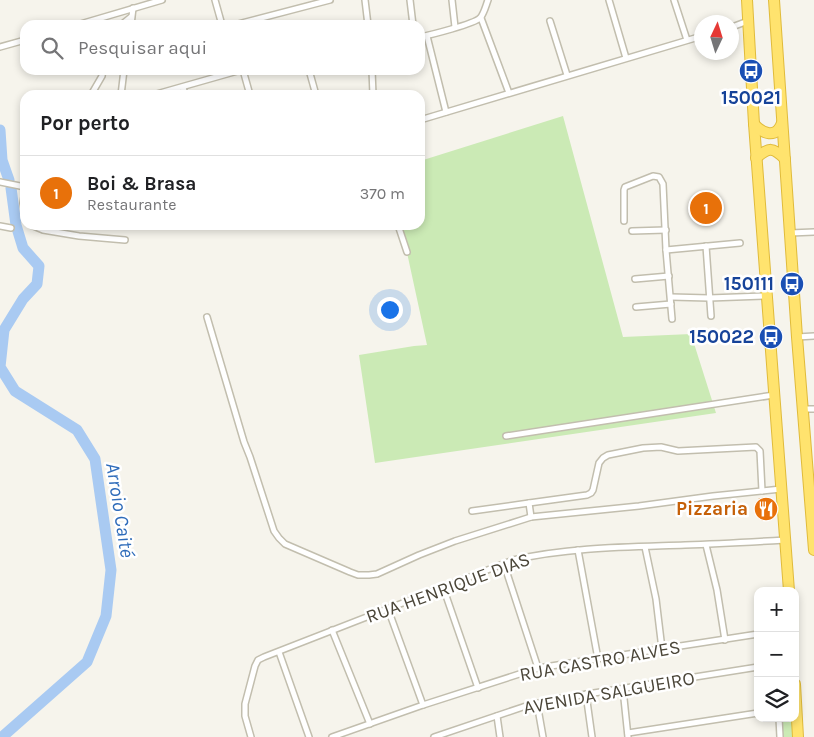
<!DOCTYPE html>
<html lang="pt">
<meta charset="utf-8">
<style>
body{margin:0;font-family:Karla,sans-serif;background:#f6f6f6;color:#202124}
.controls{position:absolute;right:15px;bottom:15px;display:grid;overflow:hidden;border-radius:10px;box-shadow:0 2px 8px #0003}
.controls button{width:45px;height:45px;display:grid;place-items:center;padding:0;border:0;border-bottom:1px solid #e0e0e0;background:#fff;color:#202124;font:25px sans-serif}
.compass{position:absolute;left:694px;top:15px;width:45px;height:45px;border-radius:50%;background:#fff;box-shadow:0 2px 8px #0003;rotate:4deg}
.you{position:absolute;left:389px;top:309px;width:18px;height:18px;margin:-12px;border:4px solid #fff;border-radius:50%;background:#1a73e8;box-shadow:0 0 0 8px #1a73e833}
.badge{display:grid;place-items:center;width:32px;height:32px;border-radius:50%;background:#ea580c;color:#fff;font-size:16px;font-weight:700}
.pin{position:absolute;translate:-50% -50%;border:2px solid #fff;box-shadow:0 1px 5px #0006}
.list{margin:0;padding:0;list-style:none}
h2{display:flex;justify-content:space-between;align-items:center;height:65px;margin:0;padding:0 20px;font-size:21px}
h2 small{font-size:16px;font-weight:400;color:#757577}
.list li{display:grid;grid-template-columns:32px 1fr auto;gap:15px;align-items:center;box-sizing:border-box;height:75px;padding:0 20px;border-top:1px solid #e0e0e0}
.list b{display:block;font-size:19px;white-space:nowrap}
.list p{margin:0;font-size:16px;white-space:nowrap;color:#757577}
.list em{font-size:16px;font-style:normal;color:#757577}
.icon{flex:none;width:28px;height:28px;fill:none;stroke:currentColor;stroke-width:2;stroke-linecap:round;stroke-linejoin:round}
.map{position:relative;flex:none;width:814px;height:737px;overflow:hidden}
.search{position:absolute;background:#fff;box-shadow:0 2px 8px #0003;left:20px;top:20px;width:405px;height:55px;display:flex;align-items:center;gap:12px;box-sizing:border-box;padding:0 18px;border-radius:15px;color:#757577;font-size:19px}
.panel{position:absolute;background:#fff;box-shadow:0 2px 8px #0003;left:20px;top:90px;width:405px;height:140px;border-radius:15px}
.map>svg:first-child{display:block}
.green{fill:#cbeab5}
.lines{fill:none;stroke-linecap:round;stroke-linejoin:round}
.river{stroke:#a9caf2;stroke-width:11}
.street-casing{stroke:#c2beae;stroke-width:8}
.highway-casing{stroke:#e0bb3b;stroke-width:12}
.street{stroke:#fff;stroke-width:5}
.highway{stroke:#ffe36e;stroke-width:10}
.labels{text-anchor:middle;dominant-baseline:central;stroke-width:5;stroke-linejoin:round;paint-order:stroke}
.transit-label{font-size:19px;font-weight:bold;fill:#164399;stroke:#fff;text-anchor:end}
.food-label{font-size:19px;font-weight:bold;fill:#c56008;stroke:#fff;text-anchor:end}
.street-label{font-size:19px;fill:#4b4639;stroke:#fff}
.water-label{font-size:20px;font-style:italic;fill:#2f6cba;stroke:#fff}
</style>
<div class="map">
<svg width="814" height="737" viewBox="0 0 814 737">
<rect width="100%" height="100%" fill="#f6f4ec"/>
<g class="green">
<path d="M563,116L623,337L691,334L716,413L375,463L359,355L414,346L427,345L401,225H420V161Z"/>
<path d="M782,718H793L794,737H782Z"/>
</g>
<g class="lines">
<g class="river">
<path d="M0,130L2,160L9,180"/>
<path d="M2,737L87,662L106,616L111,570L95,459L77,430L15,391L0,367L4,330L23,299L37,284L39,266L23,248L16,225L11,188"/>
</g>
<g class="street-casing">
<g id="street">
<path d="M215,0L222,25"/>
<path d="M365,0L368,25"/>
<path d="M410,0L413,25"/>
<path d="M452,0L455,27"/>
<path d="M609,0L626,58"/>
<path d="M674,0L687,40"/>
<path d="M481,18L509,93"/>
<path d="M550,21L567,75"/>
<path d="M77,25L162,0"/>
<path d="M121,25L131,17"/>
<path d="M131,25L133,8"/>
<path d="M234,25L330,0"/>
<path d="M732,27L748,21"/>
<path d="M427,36L446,112"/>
<path d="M420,37C430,35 474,24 480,18C484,14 486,5 488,0"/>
<path d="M0,47L25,40"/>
<path d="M243,70L250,95"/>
<path d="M309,70L316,95"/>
<path d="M372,70L373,95"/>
<path d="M183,87L185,95"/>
<path d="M91,95L102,76L103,70"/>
<path d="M121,95L124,70"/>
<path d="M153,95L241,70"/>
<path d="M420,120L702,36"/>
<path d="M0,182L25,187"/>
<path d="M25,191L23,203L25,214"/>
<path d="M624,221V190L625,187L653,176L659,177L663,184L666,250L672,319"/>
<path d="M31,225L43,230L79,236L125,240"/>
<path d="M398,225L407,252"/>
<path d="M0,226L11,228"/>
<path d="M632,231L666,230"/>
<path d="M790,233L814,232"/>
<path d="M706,246L711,316"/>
<path d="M666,250L740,243"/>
<path d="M635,279L669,276"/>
<path d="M671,297L709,298L767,296"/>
<path d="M636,307L671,304"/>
<path d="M207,317L244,442L250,457L274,531L279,538L285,544L350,572L358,575H369L377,574L419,555L455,541L531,517L639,506L713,496L781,489"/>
<path d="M797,337L814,336"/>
<path d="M803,409H814"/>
<path d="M506,436L774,395"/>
<path d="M472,511L529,503"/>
<path d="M531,517L529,503L587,495L591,493L593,490L599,463L603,458L608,455L643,448L661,447L678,451L756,447L760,451L762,491"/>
<path d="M706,545L717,590L725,640"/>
<path d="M645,547L656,599L662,649"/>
<path d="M578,550L598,659"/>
<path d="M504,564L538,668"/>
<path d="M443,587L478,688"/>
<path d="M388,609L423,705"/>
<path d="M332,630L370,724"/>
<path d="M279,652L309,737"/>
<path d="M623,689L628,737"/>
<path d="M586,694L592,737"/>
<path d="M537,703L543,737"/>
<path d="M497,716L500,737"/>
<path d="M779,718L780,737"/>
<path d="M628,733L758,713"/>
<path d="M251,737L245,716V704L255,666L258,660L264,657L513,560C570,547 628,547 685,545C718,544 752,542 785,540"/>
<path d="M332,737L423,705L538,668L758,634"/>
<path d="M434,737L523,707L556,699L758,667"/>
</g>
</g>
<g class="highway-casing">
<g id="highway">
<path d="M747,0L754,124L789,591"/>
<path d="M774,0L797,337L814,550"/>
<path d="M754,124C763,134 776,139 782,123"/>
<path d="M756,158C769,147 773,147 785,159"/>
<path d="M795,684L798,737"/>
</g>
</g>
<use href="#street" class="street"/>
<use href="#highway" class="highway"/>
</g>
<defs>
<g id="bus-disc" transform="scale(1.25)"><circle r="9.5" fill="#1a4fb4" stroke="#fff"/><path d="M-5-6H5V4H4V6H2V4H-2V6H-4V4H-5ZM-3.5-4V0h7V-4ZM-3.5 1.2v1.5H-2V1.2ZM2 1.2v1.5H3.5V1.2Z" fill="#fff"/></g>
<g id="restaurant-disc" transform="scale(1.25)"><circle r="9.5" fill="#e8710a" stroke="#fff"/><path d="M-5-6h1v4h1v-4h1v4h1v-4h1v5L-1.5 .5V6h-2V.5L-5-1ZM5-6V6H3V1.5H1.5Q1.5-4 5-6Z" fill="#fff"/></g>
</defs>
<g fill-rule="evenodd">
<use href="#bus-disc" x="751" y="71"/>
<use href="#bus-disc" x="792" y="284"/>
<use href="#bus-disc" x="771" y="337"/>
<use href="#restaurant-disc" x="766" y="509"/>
</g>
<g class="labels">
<g class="transit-label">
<text x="751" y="98" text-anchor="middle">150021</text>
<text x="774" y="284">150111</text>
<text x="754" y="337">150022</text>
</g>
<g class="food-label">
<text x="748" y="509">Pizzaria</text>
</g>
<g class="street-label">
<text transform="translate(448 588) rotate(-20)">RUA HENRIQUE DIAS</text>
<text transform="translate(600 661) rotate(-10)">RUA CASTRO ALVES</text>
<text transform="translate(609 693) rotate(-10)">AVENIDA SALGUEIRO</text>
</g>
<g class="water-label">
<text transform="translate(120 510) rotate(81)">Arroio Caité</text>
</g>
</g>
</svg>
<div class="controls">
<button>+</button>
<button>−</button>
<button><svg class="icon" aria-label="layers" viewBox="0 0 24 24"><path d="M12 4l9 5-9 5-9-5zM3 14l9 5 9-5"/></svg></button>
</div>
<svg class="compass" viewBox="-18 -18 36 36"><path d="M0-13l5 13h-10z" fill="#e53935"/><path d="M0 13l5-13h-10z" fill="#757577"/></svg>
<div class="you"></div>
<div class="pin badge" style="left:706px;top:208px;background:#e8710a">1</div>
<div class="search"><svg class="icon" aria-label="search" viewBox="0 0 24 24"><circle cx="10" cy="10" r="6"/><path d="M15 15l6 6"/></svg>Pesquisar aqui</div>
<section class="panel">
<h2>Por perto<small></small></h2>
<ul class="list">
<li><span class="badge" style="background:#e8710a">1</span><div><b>Boi &amp; Brasa</b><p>Restaurante</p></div><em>370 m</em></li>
</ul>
</section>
</div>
